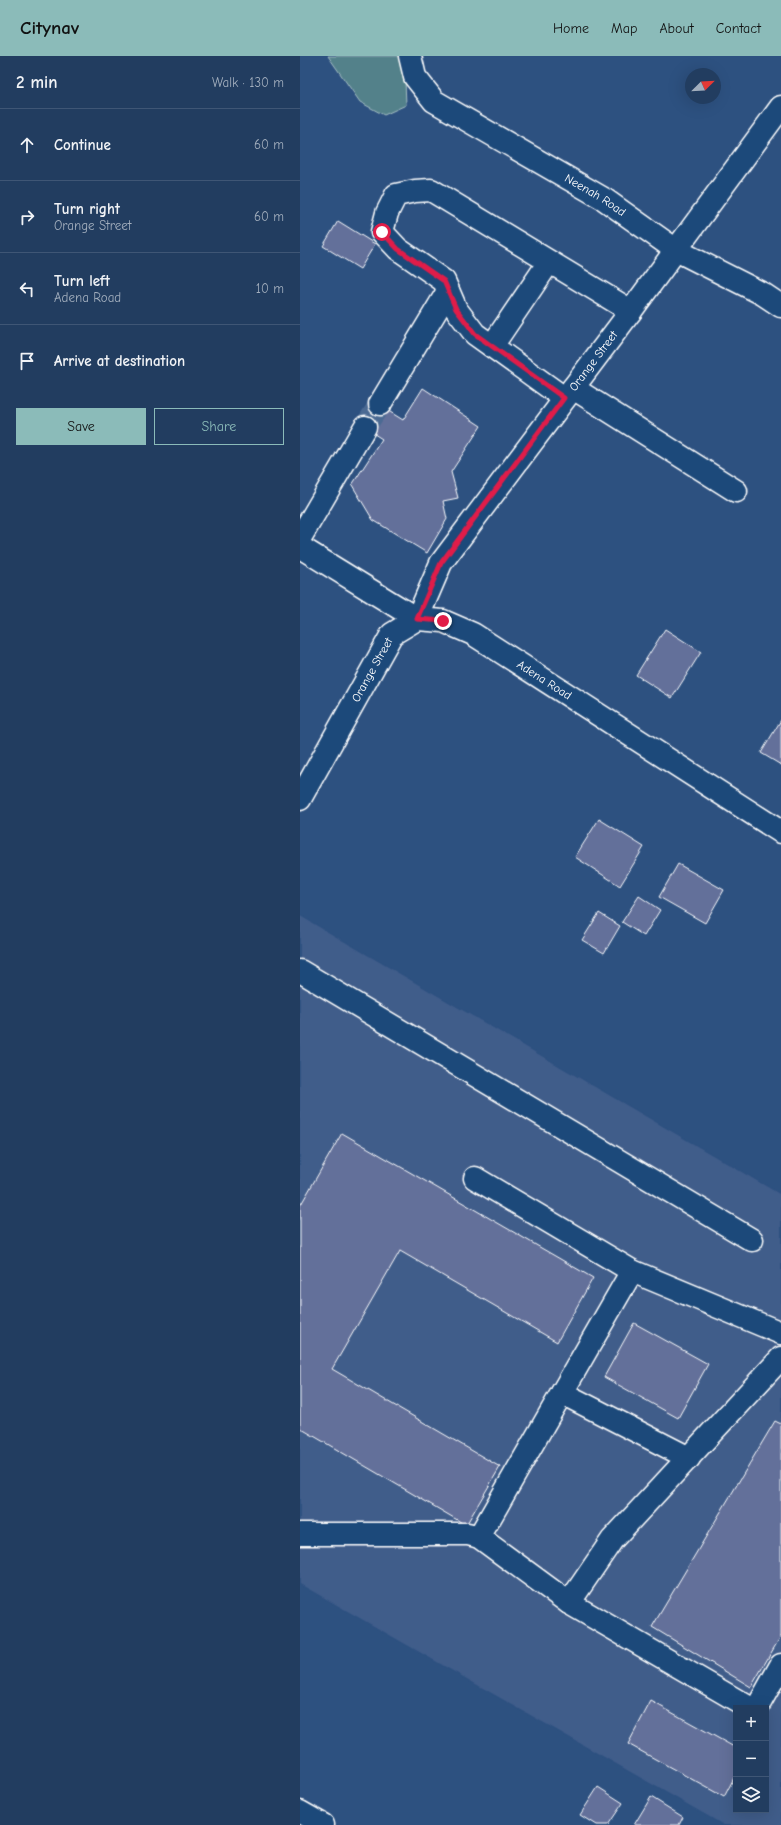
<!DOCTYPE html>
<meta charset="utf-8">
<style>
body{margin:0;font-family:"Comic Neue",sans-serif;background:#2e4869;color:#f1f3f6}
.controls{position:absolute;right:12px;bottom:12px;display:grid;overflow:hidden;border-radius:0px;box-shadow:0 4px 16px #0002}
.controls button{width:36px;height:36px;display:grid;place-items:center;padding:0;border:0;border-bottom:1px solid #3f5675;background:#223d60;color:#f1f3f6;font:20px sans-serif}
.compass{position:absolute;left:385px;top:12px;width:36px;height:36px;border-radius:50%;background:#223d60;box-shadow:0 4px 16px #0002;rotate:66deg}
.stop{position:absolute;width:12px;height:12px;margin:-9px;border:3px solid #e11d48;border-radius:50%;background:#fff}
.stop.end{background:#e11d48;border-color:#fff;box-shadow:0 1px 4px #0008}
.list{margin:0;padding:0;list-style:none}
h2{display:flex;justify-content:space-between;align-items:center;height:52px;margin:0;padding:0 16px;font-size:17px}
h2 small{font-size:13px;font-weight:400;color:#a2aebd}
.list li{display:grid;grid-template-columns:26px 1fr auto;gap:12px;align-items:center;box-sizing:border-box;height:72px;padding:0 16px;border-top:1px solid #3f5675}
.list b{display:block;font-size:15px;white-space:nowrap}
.list p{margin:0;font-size:13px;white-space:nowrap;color:#a2aebd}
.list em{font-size:13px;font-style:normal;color:#a2aebd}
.actions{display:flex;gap:8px;padding:12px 16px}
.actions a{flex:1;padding:9px 0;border:1px solid #8bbbb9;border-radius:0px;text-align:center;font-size:14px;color:#8bbbb9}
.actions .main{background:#8bbbb9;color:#111}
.icon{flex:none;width:22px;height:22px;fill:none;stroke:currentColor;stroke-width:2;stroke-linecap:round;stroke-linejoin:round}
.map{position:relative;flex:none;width:481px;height:1769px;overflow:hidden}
header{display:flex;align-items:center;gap:24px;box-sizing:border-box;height:56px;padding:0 20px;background:#8bbbb9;color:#111}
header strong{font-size:19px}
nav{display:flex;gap:22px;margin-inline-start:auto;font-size:14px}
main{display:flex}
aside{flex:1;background:#223d60}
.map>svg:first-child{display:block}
.built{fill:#415d8a;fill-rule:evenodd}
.green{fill:#52818a;stroke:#a8c0c4}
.building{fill:#636f9a;stroke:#fff}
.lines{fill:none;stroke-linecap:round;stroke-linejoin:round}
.minor-tunnel{stroke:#4c6b93;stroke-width:22;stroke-dasharray:22 11;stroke-linecap:butt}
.minor-casing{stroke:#fff;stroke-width:25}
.minor{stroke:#1f4a7a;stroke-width:22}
.route{stroke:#e11d48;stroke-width:5}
.labels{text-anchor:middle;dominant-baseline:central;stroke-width:3;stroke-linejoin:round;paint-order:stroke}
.street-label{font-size:12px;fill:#fff;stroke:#1f4a7a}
</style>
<header>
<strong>Citynav</strong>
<nav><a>Home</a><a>Map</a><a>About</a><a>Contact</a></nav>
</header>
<main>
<aside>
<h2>2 min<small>Walk · 130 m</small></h2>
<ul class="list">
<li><svg class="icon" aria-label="ahead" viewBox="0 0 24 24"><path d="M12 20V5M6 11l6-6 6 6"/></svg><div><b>Continue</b></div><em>60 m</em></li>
<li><svg class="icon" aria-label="right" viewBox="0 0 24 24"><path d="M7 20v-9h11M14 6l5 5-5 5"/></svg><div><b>Turn right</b><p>Orange Street</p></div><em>60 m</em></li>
<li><svg class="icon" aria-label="left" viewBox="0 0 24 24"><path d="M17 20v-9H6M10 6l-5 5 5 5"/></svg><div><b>Turn left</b><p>Adena Road</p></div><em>10 m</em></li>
<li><svg class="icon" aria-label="arrive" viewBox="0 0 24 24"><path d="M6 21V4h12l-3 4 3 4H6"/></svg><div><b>Arrive at destination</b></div></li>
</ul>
<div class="actions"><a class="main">Save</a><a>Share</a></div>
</aside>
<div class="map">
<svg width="481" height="1769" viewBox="0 0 481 1769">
<rect width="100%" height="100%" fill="#2d5180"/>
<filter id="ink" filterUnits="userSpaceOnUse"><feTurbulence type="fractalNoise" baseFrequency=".025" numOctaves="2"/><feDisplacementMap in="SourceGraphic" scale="8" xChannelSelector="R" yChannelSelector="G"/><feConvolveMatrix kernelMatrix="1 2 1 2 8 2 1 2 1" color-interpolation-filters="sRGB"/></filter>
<g filter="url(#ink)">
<path class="built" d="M0,860L481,1139V1769H424L0,1528ZM436,1652H466V1754H436Z"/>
<path class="green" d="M28,0H104L106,49L84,59L60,46Z"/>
<g class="building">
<path d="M38,165L75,188L60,213L23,190Z"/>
<path d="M123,332L181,370L151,416L158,442L143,445L147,463L127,497L73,464L52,429L82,383L68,374L82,351L103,364Z"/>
<path d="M365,573L401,596L372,642L336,619Z"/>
<path d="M481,664V709L461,697Z"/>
<path d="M299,763L344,791L320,830L275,801Z"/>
<path d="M378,808L424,834L405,867L359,841Z"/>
<path d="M339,840L360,854L344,880L322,866Z"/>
<path d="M299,857L320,870L304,897L282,884Z"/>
<path d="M42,1077L293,1222L257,1286L100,1195L32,1313L200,1411L166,1469L0,1372V1150Z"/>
<path d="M334,1267L408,1308L378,1362L304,1321Z"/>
<path d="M475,1365L481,1368V1580L451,1631L352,1571Z"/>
<path d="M351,1645L436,1692V1718L424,1741L328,1688Z"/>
<path d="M298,1731L323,1747L308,1769H296L280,1759Z"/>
<path d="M351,1741L383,1761L379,1769H334Z"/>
</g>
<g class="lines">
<path class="minor-tunnel" d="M65,371L80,348"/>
<g class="minor-casing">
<g id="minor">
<path id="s1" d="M110,0L115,21L134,45L304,143L376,194L463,238L481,250"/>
<path d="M192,290L249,206"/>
<path d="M273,332L436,435"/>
<path d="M264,342L175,278L156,253L144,225L98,193L82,176L87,157L96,139L115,135L131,134L331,255"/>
<path d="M80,348L148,235"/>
<path d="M0,482L65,371"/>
<path id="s2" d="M0,491L117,563L143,565L173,578L481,776"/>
<path id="s3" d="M0,743L92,578L117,563L141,507L331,255L481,51"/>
<path d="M0,915L452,1184"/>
<path d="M175,1122L332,1215L179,1481"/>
<path d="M332,1215L481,1277"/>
<path d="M262,1337L389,1402"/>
<path d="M0,1478H168L179,1481L269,1547L450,1652"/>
<path d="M269,1547L312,1484L481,1302"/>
<path d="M457,1652L481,1609"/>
<path d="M0,1756L23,1769"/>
</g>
</g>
<use href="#minor" class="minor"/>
</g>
</g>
<g class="lines" filter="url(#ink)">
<path class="route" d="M82,176L98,193L144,225L156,253L175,278L264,342L141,507L117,563L143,565"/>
</g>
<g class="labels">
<g class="street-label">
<text stroke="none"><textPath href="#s1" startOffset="239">Neenah Road</textPath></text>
<text stroke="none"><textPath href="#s3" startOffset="532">Orange Street</textPath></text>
<text stroke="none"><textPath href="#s3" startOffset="148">Orange Street</textPath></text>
<text stroke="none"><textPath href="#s2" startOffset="281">Adena Road</textPath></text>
</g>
</g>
</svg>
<div class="controls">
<button>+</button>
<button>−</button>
<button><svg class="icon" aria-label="layers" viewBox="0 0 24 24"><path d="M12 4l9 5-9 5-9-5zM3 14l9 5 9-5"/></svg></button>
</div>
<svg class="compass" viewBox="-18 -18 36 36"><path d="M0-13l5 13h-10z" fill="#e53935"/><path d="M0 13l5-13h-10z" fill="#a2aebd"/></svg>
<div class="stop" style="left:82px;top:176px"></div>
<div class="stop end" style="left:143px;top:565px"></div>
</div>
</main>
